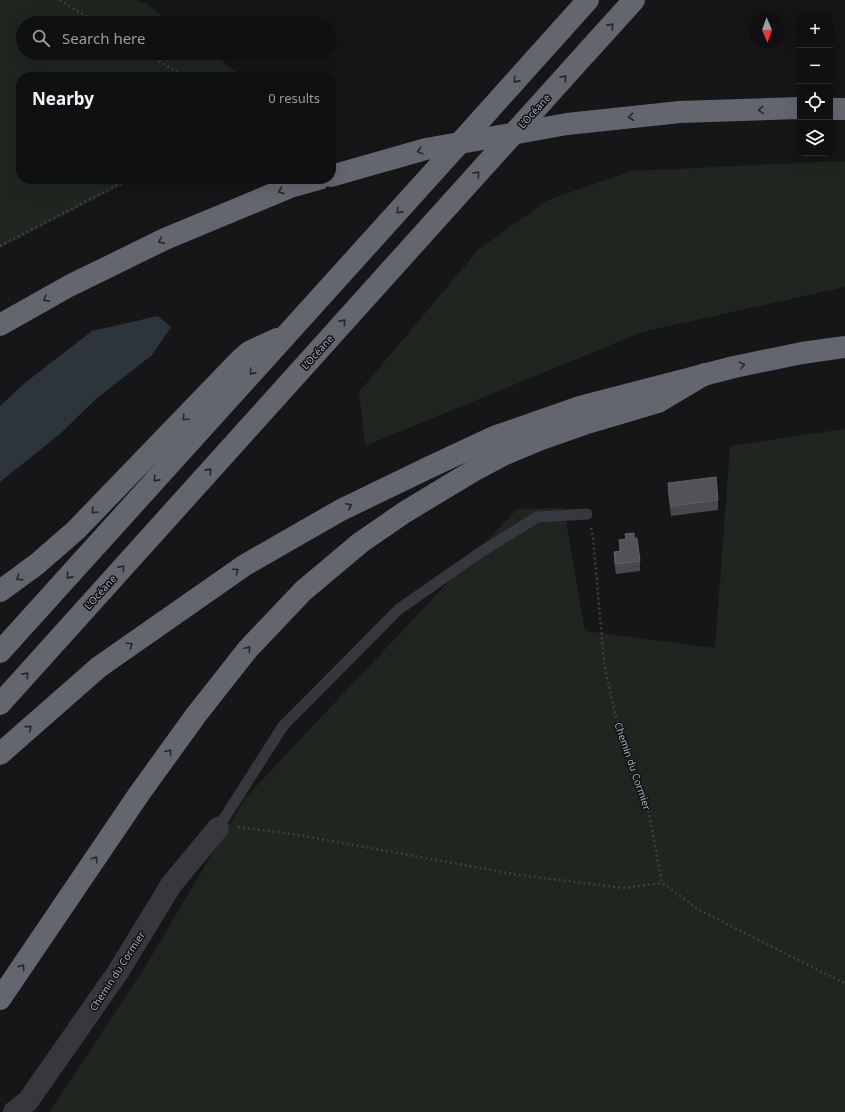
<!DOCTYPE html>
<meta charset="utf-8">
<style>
body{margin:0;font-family:"Noto Sans",sans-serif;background:#1e1e20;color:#f1f3f6}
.controls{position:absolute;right:12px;top:12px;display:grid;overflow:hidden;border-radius:8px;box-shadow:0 4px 16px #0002}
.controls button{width:36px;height:36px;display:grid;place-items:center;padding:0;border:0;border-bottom:1px solid #303032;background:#101012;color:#f1f3f6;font:20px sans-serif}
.compass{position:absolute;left:749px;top:12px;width:36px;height:36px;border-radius:50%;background:#101012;box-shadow:0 4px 16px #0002;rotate:178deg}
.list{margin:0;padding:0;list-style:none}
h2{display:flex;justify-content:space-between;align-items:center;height:52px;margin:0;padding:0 16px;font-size:17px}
h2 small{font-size:13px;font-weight:400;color:#9c9d9f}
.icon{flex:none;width:22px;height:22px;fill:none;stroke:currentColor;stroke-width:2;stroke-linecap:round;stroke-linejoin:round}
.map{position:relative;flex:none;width:845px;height:1112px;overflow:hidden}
.search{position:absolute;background:#101012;box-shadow:0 4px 16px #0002;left:16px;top:16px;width:320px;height:44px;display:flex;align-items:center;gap:10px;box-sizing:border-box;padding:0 14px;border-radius:22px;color:#9c9d9f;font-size:15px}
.panel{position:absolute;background:#101012;box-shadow:0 4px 16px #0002;left:16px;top:72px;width:320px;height:112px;border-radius:16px}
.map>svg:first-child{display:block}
.green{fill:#1e261f}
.water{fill:#2c353c}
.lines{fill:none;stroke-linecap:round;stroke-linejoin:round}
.path{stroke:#3d3f44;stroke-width:2.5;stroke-dasharray:2 3;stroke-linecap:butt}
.service{stroke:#37383d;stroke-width:11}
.minor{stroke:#37383d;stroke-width:22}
.motorway{stroke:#63666e;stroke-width:22}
.motorway-bridge{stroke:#63666e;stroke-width:22}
.wall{fill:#47494d}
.building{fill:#525359;stroke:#5f6168}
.oneway{stroke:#26262a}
.labels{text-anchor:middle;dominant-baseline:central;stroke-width:3;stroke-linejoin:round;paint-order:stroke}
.street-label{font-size:10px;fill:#a8adb8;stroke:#111113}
</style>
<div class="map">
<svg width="845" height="1112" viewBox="0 0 845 1112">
<rect width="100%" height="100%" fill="#161618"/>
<g class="green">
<path d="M0,0H133L145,3L172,23H23V53H211L243,77H21V179H134L0,248Z"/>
<path d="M841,161L845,162V287L642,332L365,446L359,392L479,249L548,200L632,171Z"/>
<path d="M845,429V1112H49L145,967L245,798L517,509L564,508L585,631L715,648L730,446Z"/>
</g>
<path class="water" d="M158,316L171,327L152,355L96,399L60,434L0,482V406L26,382L92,331Z"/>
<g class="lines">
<g class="path">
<path d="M60,0L97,23"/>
<path d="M146,53L185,77"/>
<path d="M0,246L129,179"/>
<path d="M591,528L593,537L604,663L615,714L647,803L662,883L701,911L832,977L845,983"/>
<path d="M238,827L293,834L519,875L624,888L662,883"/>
</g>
<path class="service" d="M218,828L283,726L399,609L481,552L537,517L587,514"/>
<path class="minor" d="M14,1112L28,1101L118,972L171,885L218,828"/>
<g class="motorway">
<path d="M561,30L588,0"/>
<path d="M587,52L634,0"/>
<path d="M830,109H845"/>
<path d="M331,176L426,149L567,124L680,112L800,108"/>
<path d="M0,325L69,286L165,239L290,187L319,179"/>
<path d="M0,591L37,564L76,530L242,358L249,352L277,339"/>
<path d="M0,652L457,146"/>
<path d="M0,704L451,203"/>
<path d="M0,754L99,667L245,565L341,510L432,466L494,437L580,407L734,367L802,353L845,347"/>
<path d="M0,999L139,794L196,715L248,649L303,591L360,543L405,512L473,471L505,454L541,439L584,424L658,402L705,374"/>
</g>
<g class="motorway-bridge">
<path d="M457,146L561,30"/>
<path d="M451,203L587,52"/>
</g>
</g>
<g class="wall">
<path d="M668,483L718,500V510L671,516L668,493Z"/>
<path d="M625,534L634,538L640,561V571L616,574L614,562V552L619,551V540L625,539Z"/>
</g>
<g class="building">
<path d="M716,477L718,500L671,506L668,483Z"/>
<path d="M634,533V538H637L640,561L616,564L614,552L621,551L619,540L626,539L625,534Z"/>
</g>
<defs><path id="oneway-chevron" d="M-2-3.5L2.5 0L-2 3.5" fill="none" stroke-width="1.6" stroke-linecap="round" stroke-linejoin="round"/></defs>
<g class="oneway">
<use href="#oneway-chevron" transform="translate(611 26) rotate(-48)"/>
<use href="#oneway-chevron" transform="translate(564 78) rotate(-48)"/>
<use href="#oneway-chevron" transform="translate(516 80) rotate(132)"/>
<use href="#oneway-chevron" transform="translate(761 110) rotate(178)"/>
<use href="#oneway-chevron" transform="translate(631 117) rotate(174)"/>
<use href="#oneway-chevron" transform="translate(420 151) rotate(165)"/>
<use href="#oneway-chevron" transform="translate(477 174) rotate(-48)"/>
<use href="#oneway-chevron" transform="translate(281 191) rotate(157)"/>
<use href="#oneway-chevron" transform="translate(399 211) rotate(132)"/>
<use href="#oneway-chevron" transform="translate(161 241) rotate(154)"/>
<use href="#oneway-chevron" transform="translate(46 299) rotate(151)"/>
<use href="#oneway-chevron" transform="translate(343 322) rotate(-48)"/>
<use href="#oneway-chevron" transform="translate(742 365) rotate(-13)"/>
<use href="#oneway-chevron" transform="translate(252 372) rotate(132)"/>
<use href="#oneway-chevron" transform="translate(185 418) rotate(134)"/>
<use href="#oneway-chevron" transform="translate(209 471) rotate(-48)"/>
<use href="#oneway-chevron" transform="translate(156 479) rotate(132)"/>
<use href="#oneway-chevron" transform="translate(349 506) rotate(-26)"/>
<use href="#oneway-chevron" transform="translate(94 511) rotate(134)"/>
<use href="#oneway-chevron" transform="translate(122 568) rotate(-48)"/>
<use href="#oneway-chevron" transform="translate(236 571) rotate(-35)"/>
<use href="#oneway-chevron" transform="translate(69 576) rotate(132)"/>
<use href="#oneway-chevron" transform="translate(19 578) rotate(144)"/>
<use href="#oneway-chevron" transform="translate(130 645) rotate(-35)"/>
<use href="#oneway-chevron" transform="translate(248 649) rotate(-49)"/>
<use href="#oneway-chevron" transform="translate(26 675) rotate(-48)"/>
<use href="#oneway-chevron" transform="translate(29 728) rotate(-41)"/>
<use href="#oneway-chevron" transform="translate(169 752) rotate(-54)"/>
<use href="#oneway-chevron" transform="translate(95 859) rotate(-56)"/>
<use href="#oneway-chevron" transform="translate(22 967) rotate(-56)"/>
</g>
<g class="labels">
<g class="street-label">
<text transform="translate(534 111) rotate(-48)">L’Océane</text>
<text transform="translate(317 352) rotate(-48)">L’Océane</text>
<text transform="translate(100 592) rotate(-48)">L’Océane</text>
<text transform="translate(633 766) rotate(71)">Chemin du Cormier</text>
<text transform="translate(117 971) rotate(-57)">Chemin du Cormier</text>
</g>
</g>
</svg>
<div class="controls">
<button>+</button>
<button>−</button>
<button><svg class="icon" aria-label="locate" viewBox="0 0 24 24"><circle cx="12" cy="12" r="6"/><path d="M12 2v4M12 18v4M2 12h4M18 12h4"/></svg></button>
<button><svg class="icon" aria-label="layers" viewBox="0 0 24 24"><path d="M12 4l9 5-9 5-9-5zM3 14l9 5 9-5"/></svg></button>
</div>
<svg class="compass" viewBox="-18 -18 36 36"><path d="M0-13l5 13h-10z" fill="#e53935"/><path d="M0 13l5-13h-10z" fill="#9c9d9f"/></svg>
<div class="search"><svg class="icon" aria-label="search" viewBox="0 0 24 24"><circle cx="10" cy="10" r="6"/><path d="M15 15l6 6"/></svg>Search here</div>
<section class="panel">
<h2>Nearby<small>0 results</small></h2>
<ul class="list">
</ul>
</section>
</div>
